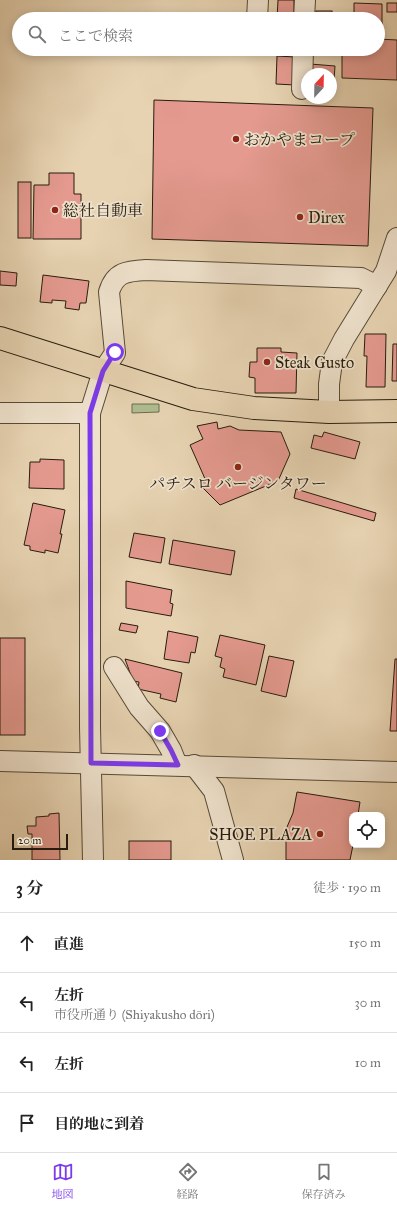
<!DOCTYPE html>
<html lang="ja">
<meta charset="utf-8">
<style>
body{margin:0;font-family:"IM FELL Great Primer","Noto Serif JP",serif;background:#f6f6f6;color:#222}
.controls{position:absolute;right:12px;bottom:12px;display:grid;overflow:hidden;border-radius:8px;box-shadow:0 2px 10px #0003}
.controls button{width:36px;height:36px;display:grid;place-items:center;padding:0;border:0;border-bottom:1px solid #e0e0e0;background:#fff;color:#222;font:20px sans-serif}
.compass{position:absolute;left:301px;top:68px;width:36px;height:36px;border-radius:50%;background:#fff;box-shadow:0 2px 10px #0003;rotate:22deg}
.scale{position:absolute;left:12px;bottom:10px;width:56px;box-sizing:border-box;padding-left:4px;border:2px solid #271c0d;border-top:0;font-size:11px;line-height:14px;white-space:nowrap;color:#271c0d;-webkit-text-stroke:3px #efe2cd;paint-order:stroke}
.stop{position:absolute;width:12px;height:12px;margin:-9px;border:3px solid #7c3aed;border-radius:50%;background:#fff}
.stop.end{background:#7c3aed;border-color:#fff;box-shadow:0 1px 4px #0008}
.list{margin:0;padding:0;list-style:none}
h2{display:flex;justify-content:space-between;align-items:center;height:52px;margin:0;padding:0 16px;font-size:17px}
h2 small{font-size:13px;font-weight:400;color:#767676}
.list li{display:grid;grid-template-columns:26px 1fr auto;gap:12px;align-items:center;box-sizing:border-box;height:60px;padding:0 16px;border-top:1px solid #e0e0e0}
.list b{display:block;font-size:15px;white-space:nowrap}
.list p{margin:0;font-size:13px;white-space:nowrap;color:#767676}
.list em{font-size:13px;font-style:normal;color:#767676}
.icon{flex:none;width:22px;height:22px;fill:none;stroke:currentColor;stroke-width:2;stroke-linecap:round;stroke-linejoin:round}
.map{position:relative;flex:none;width:397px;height:860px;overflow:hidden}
.search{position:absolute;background:#fff;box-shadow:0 2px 10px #0003;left:12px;right:12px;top:12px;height:44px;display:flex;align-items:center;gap:10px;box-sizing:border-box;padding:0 14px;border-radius:22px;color:#767676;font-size:15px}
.sheet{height:292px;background:#fff}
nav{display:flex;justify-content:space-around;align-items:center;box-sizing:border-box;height:56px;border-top:1px solid #e0e0e0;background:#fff;font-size:11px;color:#767676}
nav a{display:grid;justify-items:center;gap:2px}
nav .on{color:#7c3aed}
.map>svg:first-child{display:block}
.green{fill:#afbe91;stroke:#6b6d4f}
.building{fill:#e59a90;stroke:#271c0d}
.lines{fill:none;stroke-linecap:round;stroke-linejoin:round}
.minor-casing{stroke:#574a36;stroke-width:22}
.highway-casing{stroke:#271c0d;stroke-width:24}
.minor{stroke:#efe2cd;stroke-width:20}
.highway{stroke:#e7d3b2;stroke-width:22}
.route{stroke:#7c3aed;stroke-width:5}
.poi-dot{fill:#8f2418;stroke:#efe2cd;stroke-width:1.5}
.labels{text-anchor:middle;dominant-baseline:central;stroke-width:3.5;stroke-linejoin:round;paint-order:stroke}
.poi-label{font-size:16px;fill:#271c0d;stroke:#efe2cd;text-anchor:start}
</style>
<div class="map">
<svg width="397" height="860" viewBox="0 0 397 860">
<rect width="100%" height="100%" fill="#e7d3b2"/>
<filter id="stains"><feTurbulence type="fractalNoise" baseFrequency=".005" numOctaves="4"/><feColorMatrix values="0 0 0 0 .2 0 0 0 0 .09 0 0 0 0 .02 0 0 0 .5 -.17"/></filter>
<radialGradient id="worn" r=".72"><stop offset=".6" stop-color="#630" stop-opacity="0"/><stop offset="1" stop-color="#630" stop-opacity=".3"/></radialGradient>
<path class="green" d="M132,404H159V412L132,413Z"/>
<g class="building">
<path d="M278,0H294V19H277Z"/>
<path d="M354,3L382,4V29H378V19H354Z"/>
<rect x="387" y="3" width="10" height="9"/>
<rect x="316" y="11" width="16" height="8"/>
<path d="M378,39L397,40V80L342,78V49H378Z"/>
<path d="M277,56L295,57V85L276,84Z"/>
<path d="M310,64L335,66L334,80H331V74H309Z"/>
<path d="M154,100L373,108L368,246L152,239Z"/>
<path d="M49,173H74V194H81V239H33L34,185H49Z"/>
<rect x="18" y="182" width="13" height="56"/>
<path d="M0,271L17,273L16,286L0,285Z"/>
<path d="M43,275L89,281L86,303H80L79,310L65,308L66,301L52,300V303L40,302Z"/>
<path d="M365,334H386L385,387H366L367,356H364Z"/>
<path d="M393,344H397V381H392Z"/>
<path d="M257,348H281V352L297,353L296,393H255V378L249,377L250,362H257Z"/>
<path d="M217,422L218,429L230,426L239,430L281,432L290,454L278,481L220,505L199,484L206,481L190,445L203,439L197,426Z"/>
<path d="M324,432L360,442L355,459L311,448L314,435L322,437Z"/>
<path d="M40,459L64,460V489L29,488L30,462H40Z"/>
<path d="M296,489L376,513L374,521L294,498Z"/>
<path d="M33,503L65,510L60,534H62L58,553L45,550V553L30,550V546L24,545Z"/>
<path d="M134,533L165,538L161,563L129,557Z"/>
<path d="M173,540L235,551L231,575L169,564Z"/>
<path d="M126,581L172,590L170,603L173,604L171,616L126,608Z"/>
<path d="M121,623L138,626L136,633L119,630Z"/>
<path d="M168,631L198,637L195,653L191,652L189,663L164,659Z"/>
<path d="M220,635L265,645L256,685L223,677L225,669L220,667L222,658L215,656Z"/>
<rect x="0" y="638" width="25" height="97"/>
<path d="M269,656L294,661L286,697L261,691Z"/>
<path d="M125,659L182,673L176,702L160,698L161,694L138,689L139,682L133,681Z"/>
<path d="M395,659H397V731H390Z"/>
<path d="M297,792L360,802L358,815H352L353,845L350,860H286V835L287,827L293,813Z"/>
<path d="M59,813L60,860H32V834H28L27,826H36V817L49,816V814Z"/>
<rect x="129" y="841" width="42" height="19"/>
</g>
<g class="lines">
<g class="minor-casing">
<g id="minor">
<path d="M257,19L258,0"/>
<path d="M304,19L305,0"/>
<path d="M302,89L303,49"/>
<path d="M329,412V384L332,362L344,339L386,271L397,238"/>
<path d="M0,413H90"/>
<path d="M114,667L139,707L160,731L171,750L177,765"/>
<path d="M0,761L397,772"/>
<path d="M194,765L214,791L233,860"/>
<path d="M93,860L90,727V413L103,371L115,353L109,292C115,272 127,271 146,270L361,278L377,286"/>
</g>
</g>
<g class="highway-casing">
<path id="highway" d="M0,338L193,399L254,408L329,412L397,411"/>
</g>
<use href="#minor" class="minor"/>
<use href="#highway" class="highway"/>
</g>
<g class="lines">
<path class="route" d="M115,352L103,371L90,413L91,763L178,765L171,750L160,731"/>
</g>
<g class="poi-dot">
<circle cx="236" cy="139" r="4"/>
<circle cx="55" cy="210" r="4"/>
<circle cx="300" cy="217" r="4"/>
<circle cx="267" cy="362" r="4"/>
<circle cx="238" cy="467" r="4"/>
<circle cx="320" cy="834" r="4"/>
</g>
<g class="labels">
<g class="poi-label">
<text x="244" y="139">おかやまコープ</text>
<text x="63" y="210">総社自動車</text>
<text x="308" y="217">Direx</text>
<text x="275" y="362">Steak Gusto</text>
<text x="238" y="483" text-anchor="middle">パチスロ バージンタワー</text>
<text x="312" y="834" text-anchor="end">SHOE PLAZA</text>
</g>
</g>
<rect width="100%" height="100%" filter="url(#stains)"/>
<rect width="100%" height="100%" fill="url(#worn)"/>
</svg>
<div class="controls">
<button><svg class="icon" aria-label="locate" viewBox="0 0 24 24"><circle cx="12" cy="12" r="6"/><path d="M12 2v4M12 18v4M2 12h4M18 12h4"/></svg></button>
</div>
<svg class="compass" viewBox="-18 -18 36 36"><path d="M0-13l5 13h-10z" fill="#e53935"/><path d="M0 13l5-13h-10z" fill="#767676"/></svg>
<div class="scale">20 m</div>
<div class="stop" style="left:115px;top:352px"></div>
<div class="stop end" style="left:160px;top:731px"></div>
<div class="search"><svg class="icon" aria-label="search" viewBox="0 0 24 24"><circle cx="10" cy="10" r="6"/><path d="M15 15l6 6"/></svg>ここで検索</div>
</div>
<section class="sheet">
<h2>3 分<small>徒歩 · 190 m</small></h2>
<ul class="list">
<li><svg class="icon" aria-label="ahead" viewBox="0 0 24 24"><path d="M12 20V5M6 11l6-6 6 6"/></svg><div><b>直進</b></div><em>150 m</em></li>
<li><svg class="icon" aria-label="left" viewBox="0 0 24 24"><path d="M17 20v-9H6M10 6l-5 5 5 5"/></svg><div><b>左折</b><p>市役所通り (Shiyakusho dōri)</p></div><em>30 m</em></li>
<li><svg class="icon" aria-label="left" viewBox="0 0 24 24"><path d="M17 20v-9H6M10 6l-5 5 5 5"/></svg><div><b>左折</b></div><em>10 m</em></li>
<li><svg class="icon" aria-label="arrive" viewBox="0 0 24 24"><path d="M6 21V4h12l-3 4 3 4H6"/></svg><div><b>目的地に到着</b></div></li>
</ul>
</section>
<nav>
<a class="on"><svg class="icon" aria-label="map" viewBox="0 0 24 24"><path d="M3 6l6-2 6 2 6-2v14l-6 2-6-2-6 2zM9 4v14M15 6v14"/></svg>地図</a>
<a><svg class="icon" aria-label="directions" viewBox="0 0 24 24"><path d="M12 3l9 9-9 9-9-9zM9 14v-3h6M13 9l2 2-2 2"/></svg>経路</a>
<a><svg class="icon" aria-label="saved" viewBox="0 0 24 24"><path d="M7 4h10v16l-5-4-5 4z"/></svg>保存済み</a>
</nav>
